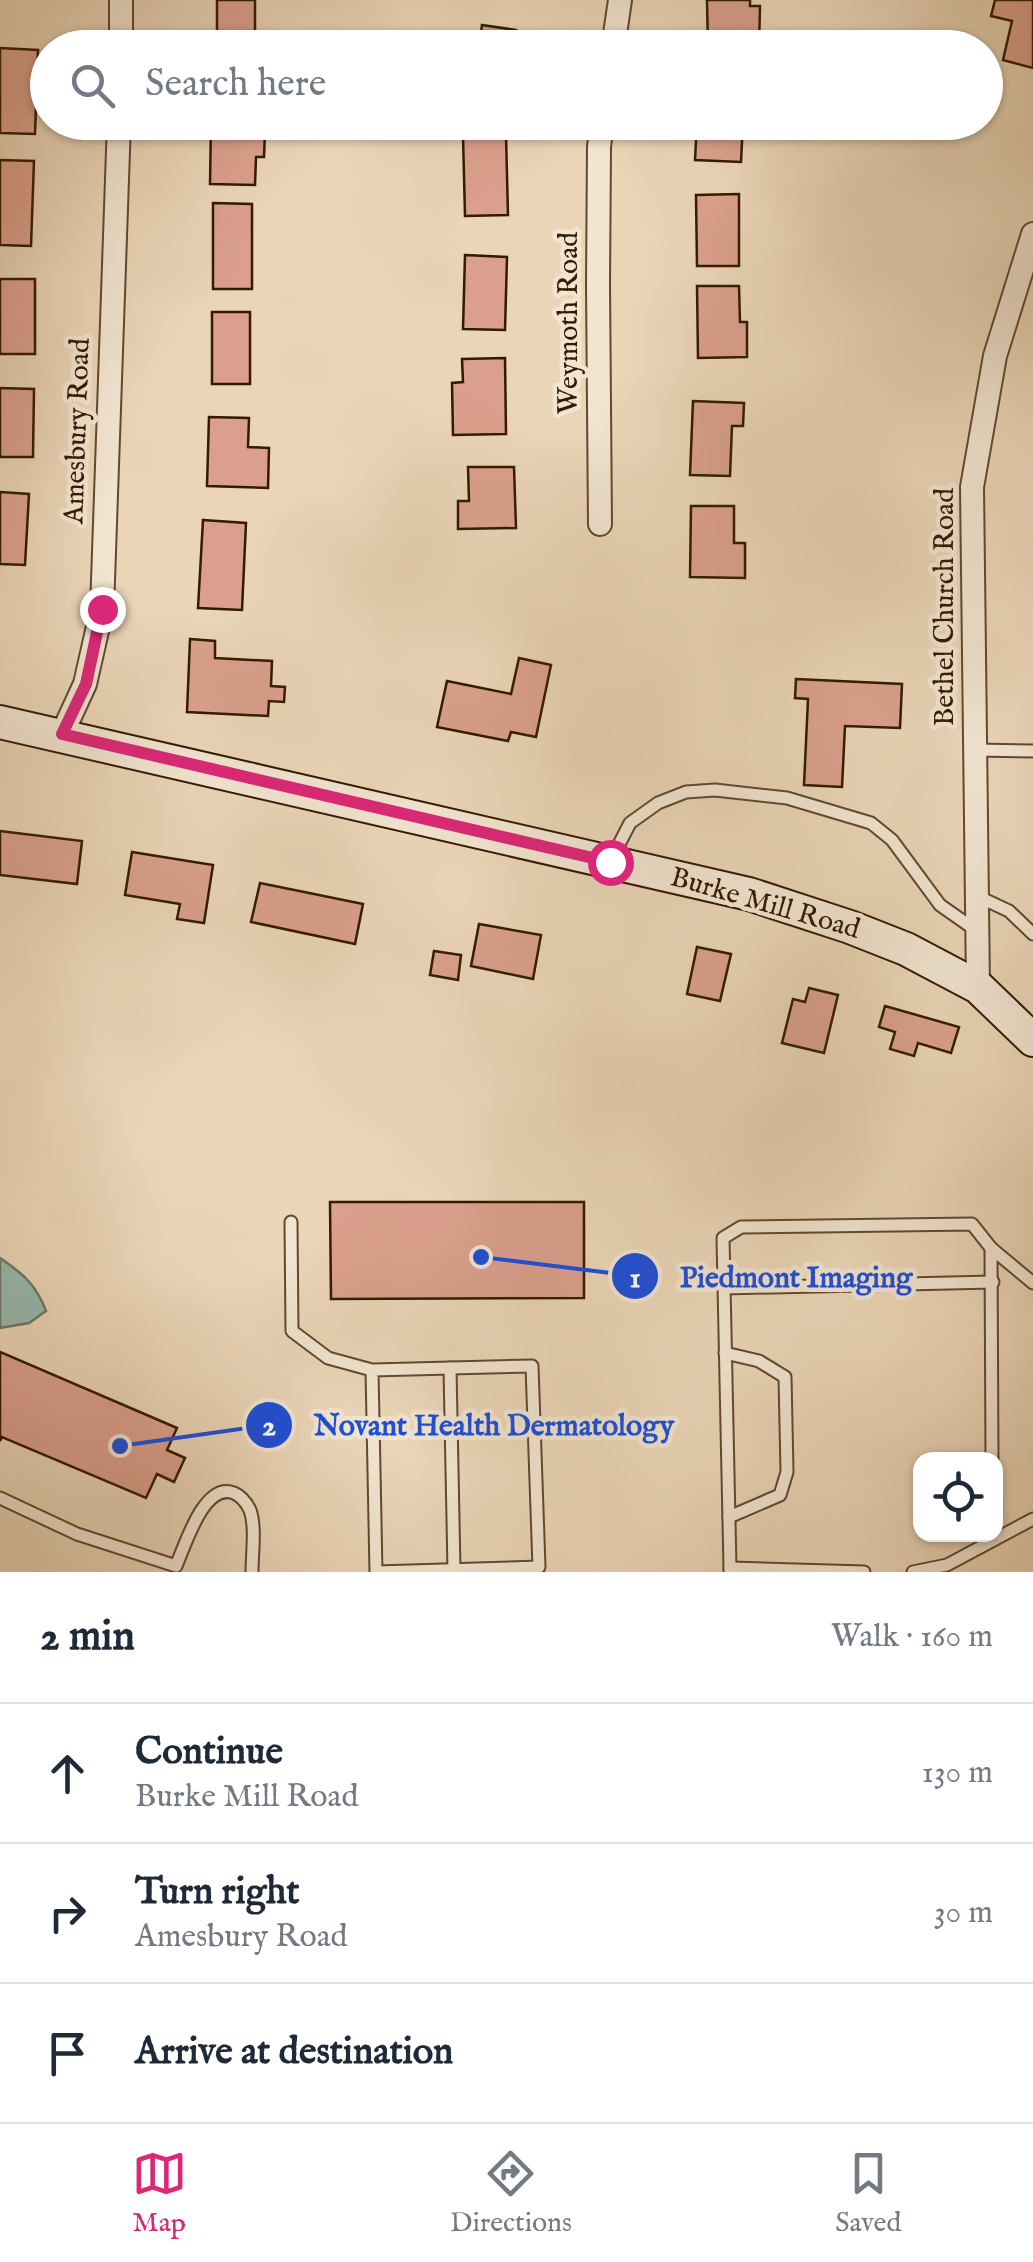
<!DOCTYPE html>
<meta charset="utf-8">
<style>
body{margin:0;font-family:"IM FELL English",serif;background:#f2f2f3;color:#1f2937}
.controls{position:absolute;right:30px;bottom:30px;display:grid;overflow:hidden;border-radius:20px;box-shadow:0 2px 8px #0004}
.controls button{width:90px;height:90px;display:grid;place-items:center;padding:0;border:0;border-bottom:2px solid #e0e1e3;background:#fff;color:#1f2937;font:50px sans-serif}
.stop{position:absolute;width:30px;height:30px;margin:-22px;border:8px solid #db2777;border-radius:50%;background:#fff}
.stop.end{background:#db2777;border-color:#fff;box-shadow:0 2px 10px #0008}
.list{margin:0;padding:0;list-style:none}
h2{display:flex;justify-content:space-between;align-items:center;height:130px;margin:0;padding:0 40px;font-size:42px}
h2 small{font-size:32px;font-weight:400;color:#747a83}
.list li{display:grid;grid-template-columns:65px 1fr auto;gap:30px;align-items:center;box-sizing:border-box;height:140px;padding:0 40px;border-top:2px solid #e0e1e3}
.list b{display:block;font-size:38px;white-space:nowrap}
.list p{margin:0;font-size:32px;white-space:nowrap;color:#747a83}
.list em{font-size:32px;font-style:normal;color:#747a83}
.icon{flex:none;width:55px;height:55px;fill:none;stroke:currentColor;stroke-width:2;stroke-linecap:round;stroke-linejoin:round}
.map{position:relative;flex:none;width:1033px;height:1572px;overflow:hidden}
.search{position:absolute;background:#fff;box-shadow:0 2px 8px #0004;left:30px;right:30px;top:30px;height:110px;display:flex;align-items:center;gap:25px;box-sizing:border-box;padding:0 35px;border-radius:55px;color:#747a83;font-size:38px}
.sheet{height:550px;background:#fff}
nav{display:flex;justify-content:space-around;align-items:center;box-sizing:border-box;height:140px;border-top:2px solid #e0e1e3;background:#fff;font-size:28px;color:#747a83}
nav a{display:grid;justify-items:center;gap:5px}
nav .on{color:#db2777}
.map>svg:first-child{display:block}
.water{fill:#98b9ae;stroke:#707968;stroke-width:2.5}
.building{fill:#daa08d;stroke:#331a00;stroke-width:2.5}
.lines{fill:none;stroke-linecap:round;stroke-linejoin:round}
.lane-casing{stroke:#61492e;stroke-width:15}
.street-casing{stroke:#61492e;stroke-width:26}
.secondary-casing{stroke:#331a00;stroke-width:36}
.lane{stroke:#f1e4d0;stroke-width:11}
.street{stroke:#f1e4d0;stroke-width:22}
.secondary{stroke:#f1e4d0;stroke-width:32}
.route{stroke:#db2777;stroke-width:12}
.labels{text-anchor:middle;dominant-baseline:central;stroke-width:9;stroke-linejoin:round;paint-order:stroke}
.street-label{font-size:28px;fill:#331a00;stroke:#f1e4d0}
.leader{fill:none;stroke:#1d4ed8;stroke-width:4}
.callout-dot{fill:#1d4ed8;stroke:#f1e4d0;stroke-width:4}
.mark-label{font-size:30px;text-anchor:middle;font-weight:bold;fill:#fff}
.callout-label{font-size:30px;text-anchor:middle;font-weight:bold;fill:#1d4ed8;stroke:#f1e4d0;stroke-width:9;stroke-linejoin:round;paint-order:stroke}
</style>
<div class="map">
<svg width="1033" height="1572" viewBox="0 0 1033 1572">
<rect width="100%" height="100%" fill="#ead5b7"/>
<filter id="stains"><feTurbulence type="fractalNoise" baseFrequency=".002" numOctaves="4"/><feColorMatrix values="0 0 0 0 .2 0 0 0 0 .09 0 0 0 0 .02 0 0 0 .5 -.17"/></filter>
<radialGradient id="worn" r=".72"><stop offset=".6" stop-color="#630" stop-opacity="0"/><stop offset="1" stop-color="#630" stop-opacity=".3"/></radialGradient>
<path class="water" d="M0,1258C22,1273 36,1284 46,1311L29,1323L0,1328Z"/>
<g class="building">
<rect x="217" y="0" width="38" height="48"/>
<path d="M707,0H750V6H760L759,48H708Z"/>
<path d="M995,0H1033V68L1003,60L1012,21L991,16Z"/>
<path d="M482,25L516,30L513,48H479Z"/>
<path d="M0,48L38,50L35,134L0,133Z"/>
<path d="M211,122H253V131H265L264,157H256L255,185L210,184Z"/>
<path d="M697,122H743L741,162L695,160Z"/>
<path d="M506,135L508,215L465,216L463,136Z"/>
<path d="M0,160L34,161L31,246L0,245Z"/>
<path d="M739,194V266H697L696,195Z"/>
<path d="M213,203L252,204V289H213Z"/>
<path d="M465,255L507,257L505,330L463,329Z"/>
<rect x="0" y="279" width="35" height="75"/>
<path d="M697,286H739L740,322H747V357L698,358Z"/>
<rect x="212" y="312" width="38" height="72"/>
<path d="M505,358L506,434L453,435L452,383L463,382L462,359Z"/>
<path d="M0,388L34,389L33,457H0Z"/>
<path d="M693,401L744,403L743,426H732L730,476L690,475Z"/>
<path d="M209,417L249,418L248,447L269,448L268,488L207,486Z"/>
<path d="M468,467H514L516,528L458,529V501H469Z"/>
<path d="M0,492L29,494L25,565L0,564Z"/>
<path d="M691,506H734V543H745V578L690,577Z"/>
<path d="M203,520L246,523L242,610L198,608Z"/>
<path d="M190,639L215,641V658L272,661L271,686L285,687L284,702L269,701L268,716L187,712Z"/>
<path d="M519,658L551,665L536,737L511,732L508,741L437,727L447,681L511,694Z"/>
<path d="M796,679L902,684L900,728L845,726L842,787L804,785L808,699L795,698Z"/>
<path d="M0,831L82,841L77,884L0,875Z"/>
<path d="M132,852L213,865L204,923L177,919L180,904L125,895Z"/>
<path d="M260,883L363,904L355,944L251,922Z"/>
<path d="M479,924L541,935L533,979L471,966Z"/>
<path d="M697,947L731,954L720,1001L687,994Z"/>
<path d="M434,951L461,955L458,980L430,975Z"/>
<path d="M809,988L838,995L824,1053L782,1043L793,999L805,1002Z"/>
<path d="M885,1006L959,1027L951,1053L918,1043L914,1056L890,1049L895,1032L879,1027Z"/>
<path d="M330,1202H584V1298L331,1299Z"/>
<path d="M0,1352L177,1428L167,1450L185,1458L174,1482L157,1474L146,1498L2,1437L0,1441Z"/>
</g>
<g class="lines">
<g class="lane-casing">
<g id="lane">
<path d="M975,750L1033,751"/>
<path d="M612,858L630,823L658,803L686,792L715,790L787,798L871,823L892,840L940,905L977,931"/>
<path d="M977,896L1009,911L1033,934"/>
<path d="M291,1222L292,1331L328,1358L372,1370L376,1572L539,1567L532,1366L372,1370"/>
<path d="M724,1288L993,1282"/>
<path d="M725,1353L759,1361L785,1377L787,1472L780,1495L729,1517"/>
<path d="M450,1368L454,1570"/>
<path d="M992,1460L991,1248L1033,1283"/>
<path d="M0,1498L77,1534L176,1566C185,1546 204,1481 234,1493C241,1496 247,1504 250,1510C256,1527 252,1553 252,1572"/>
<path d="M730,1568L723,1238L741,1227L972,1224L991,1248"/>
<path d="M730,1572V1568L864,1572"/>
<path d="M913,1572L947,1565L1033,1519"/>
</g>
</g>
<g class="street-casing">
<g id="street">
<path d="M121,48V0"/>
<path d="M613,48L620,0"/>
<path d="M600,524L598,284L599,147L602,122"/>
<path d="M62,734L85,684L102,609L119,122"/>
<path d="M978,987L972,487L995,356L1033,234"/>
</g>
</g>
<g class="secondary-casing">
<path id="secondary" d="M0,722L749,894L850,927L906,949L978,987L1033,1040"/>
</g>
<use href="#lane" class="lane"/>
<use href="#street" class="street"/>
<use href="#secondary" class="secondary"/>
</g>
<g class="lines">
<path class="route" d="M102,609L86,684L62,734L610,862"/>
</g>
<g class="labels">
<g class="street-label">
<text transform="translate(569 323) rotate(-90)">Weymoth Road</text>
<text transform="translate(78 431) rotate(-88)">Amesbury Road</text>
<text transform="translate(945 607) rotate(-90)">Bethel Church Road</text>
<text transform="translate(765 904) rotate(16)">Burke Mill Road</text>
</g>
</g>
<path class="leader" d="M481 1257L635 1276M120 1446L269 1425"/>
<g class="callout-dot">
<circle cx="481" cy="1257" r="10"/>
<circle cx="120" cy="1446" r="10"/>
<circle cx="635" cy="1276" r="25"/>
<circle cx="269" cy="1425" r="25"/>
</g>
<g class="mark-label">
<text x="635" y="1287">1</text>
<text x="269" y="1435">2</text>
</g>
<g class="callout-label">
<text x="796" y="1287">Piedmont Imaging</text>
<text x="494" y="1435">Novant Health Dermatology</text>
</g>
<rect width="100%" height="100%" filter="url(#stains)"/>
<rect width="100%" height="100%" fill="url(#worn)"/>
</svg>
<div class="controls">
<button><svg class="icon" aria-label="locate" viewBox="0 0 24 24"><circle cx="12" cy="12" r="6"/><path d="M12 2v4M12 18v4M2 12h4M18 12h4"/></svg></button>
</div>
<div class="stop" style="left:610px;top:862px"></div>
<div class="stop end" style="left:102px;top:609px"></div>
<div class="search"><svg class="icon" aria-label="search" viewBox="0 0 24 24"><circle cx="10" cy="10" r="6"/><path d="M15 15l6 6"/></svg>Search here</div>
</div>
<section class="sheet">
<h2>2 min<small>Walk · 160 m</small></h2>
<ul class="list">
<li><svg class="icon" aria-label="ahead" viewBox="0 0 24 24"><path d="M12 20V5M6 11l6-6 6 6"/></svg><div><b>Continue</b><p>Burke Mill Road</p></div><em>130 m</em></li>
<li><svg class="icon" aria-label="right" viewBox="0 0 24 24"><path d="M7 20v-9h11M14 6l5 5-5 5"/></svg><div><b>Turn right</b><p>Amesbury Road</p></div><em>30 m</em></li>
<li><svg class="icon" aria-label="arrive" viewBox="0 0 24 24"><path d="M6 21V4h12l-3 4 3 4H6"/></svg><div><b>Arrive at destination</b></div></li>
</ul>
</section>
<nav>
<a class="on"><svg class="icon" aria-label="map" viewBox="0 0 24 24"><path d="M3 6l6-2 6 2 6-2v14l-6 2-6-2-6 2zM9 4v14M15 6v14"/></svg>Map</a>
<a><svg class="icon" aria-label="directions" viewBox="0 0 24 24"><path d="M12 3l9 9-9 9-9-9zM9 14v-3h6M13 9l2 2-2 2"/></svg>Directions</a>
<a><svg class="icon" aria-label="saved" viewBox="0 0 24 24"><path d="M7 4h10v16l-5-4-5 4z"/></svg>Saved</a>
</nav>
